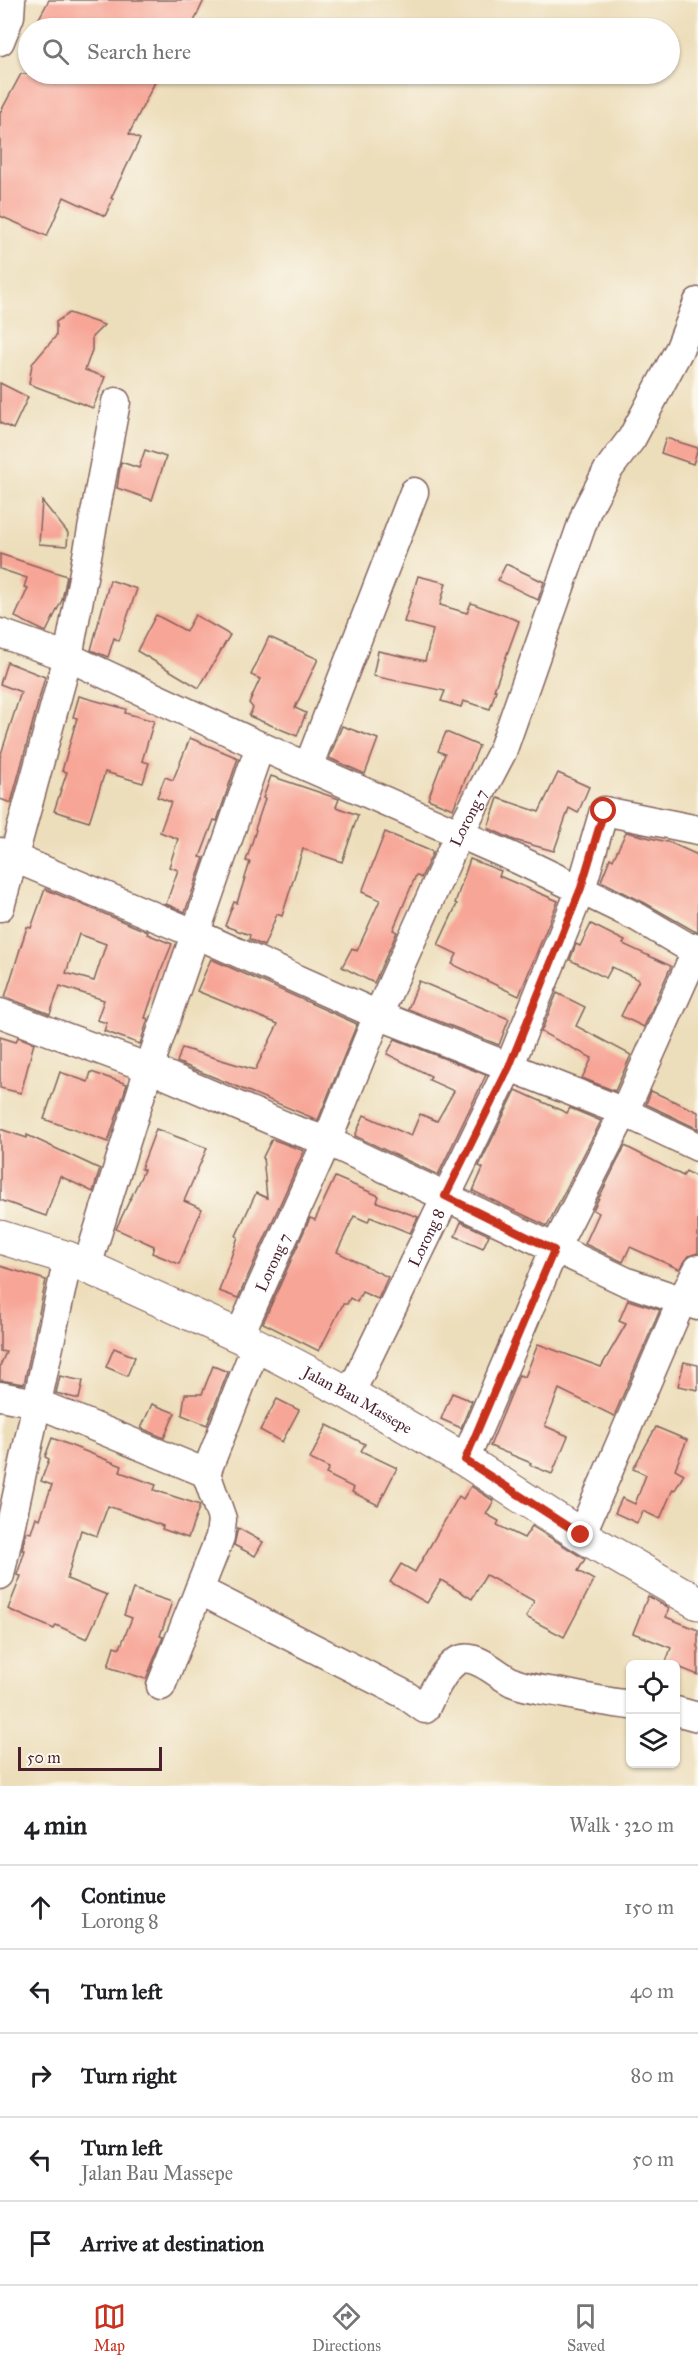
<!DOCTYPE html>
<meta charset="utf-8">
<style>
body{margin:0;font-family:"IM FELL Great Primer",serif;background:#f6f6f6;color:#202124}
.controls{position:absolute;right:18px;bottom:18px;display:grid;overflow:hidden;border-radius:9px;box-shadow:0 2px 4px #0004}
.controls button{width:54px;height:54px;display:grid;place-items:center;padding:0;border:0;border-bottom:2px solid #e0e0e0;background:#fff;color:#202124;font:30px sans-serif}
.scale{position:absolute;left:18px;bottom:15px;width:144px;box-sizing:border-box;padding-left:6px;border:3px solid #4a1f2b;border-top:0;font-size:16px;line-height:21px;white-space:nowrap;color:#4a1f2b;-webkit-text-stroke:4px #fbf7ec;paint-order:stroke}
.stop{position:absolute;width:18px;height:18px;margin:-14px;border:4px solid #c8321e;border-radius:50%;background:#fff}
.stop.end{background:#c8321e;border-color:#fff;box-shadow:0 2px 6px #0008}
.list{margin:0;padding:0;list-style:none}
h2{display:flex;justify-content:space-between;align-items:center;height:78px;margin:0;padding:0 24px;font-size:26px}
h2 small{font-size:20px;font-weight:400;color:#757577}
.list li{display:grid;grid-template-columns:39px 1fr auto;gap:18px;align-items:center;box-sizing:border-box;height:84px;padding:0 24px;border-top:2px solid #e0e0e0}
.list b{display:block;font-size:22px;white-space:nowrap}
.list p{margin:0;font-size:20px;white-space:nowrap;color:#757577}
.list em{font-size:20px;font-style:normal;color:#757577}
.icon{flex:none;width:33px;height:33px;fill:none;stroke:currentColor;stroke-width:2;stroke-linecap:round;stroke-linejoin:round}
.map{position:relative;flex:none;width:698px;height:1786px;overflow:hidden}
.search{position:absolute;background:#fff;box-shadow:0 2px 4px #0004;left:18px;right:18px;top:18px;height:66px;display:flex;align-items:center;gap:15px;box-sizing:border-box;padding:0 21px;border-radius:33px;color:#757577;font-size:22px}
.sheet{height:498px;background:#fff}
nav{display:flex;justify-content:space-around;align-items:center;box-sizing:border-box;height:84px;border-top:2px solid #e0e0e0;background:#fff;font-size:16px;color:#757577}
nav a{display:grid;justify-items:center;gap:3px}
nav .on{color:#c8321e}
.map>svg:first-child{display:block}
.building{fill:#f7a596;fill-rule:evenodd}
.lines{fill:none;stroke-linecap:round;stroke-linejoin:round}
.minor-casing{stroke:#83625d;stroke-width:31}
.major-casing{stroke:#83625d;stroke-width:35}
.minor{stroke:#fff;stroke-width:28}
.major{stroke:#fff;stroke-width:33}
.route{stroke:#c8321e;stroke-width:8}
.labels{text-anchor:middle;dominant-baseline:central;stroke-width:4.5;stroke-linejoin:round;paint-order:stroke}
.street-label{font-size:16px;fill:#4a1f2b;stroke:#fbf7ec}
</style>
<div class="map">
<svg width="698" height="1786" viewBox="0 0 698 1786">
<rect width="100%" height="100%" fill="#fbf7ec"/>
<filter id="ink" filterUnits="userSpaceOnUse"><feTurbulence type="fractalNoise" baseFrequency=".0167" numOctaves="2"/><feDisplacementMap in="SourceGraphic" scale="12" xChannelSelector="R" yChannelSelector="G"/><feConvolveMatrix kernelMatrix="1 2 1 2 8 2 1 2 1" color-interpolation-filters="sRGB"/></filter>
<filter id="wash" filterUnits="userSpaceOnUse"><feTurbulence type="fractalNoise" baseFrequency=".008" numOctaves="4" result="noise"/><feDisplacementMap in="SourceGraphic" scale="24" xChannelSelector="R" yChannelSelector="G"/><feGaussianBlur stdDeviation="1.35" result="paint"/><feColorMatrix in="noise" values="0 0 0 0 0 0 0 0 0 0 0 0 0 0 0 0 0 1.4 0 .05"/><feComposite in="paint" operator="in"/></filter>
<g filter="url(#wash)">
<rect width="100%" height="100%" fill="#eddebb"/>
<g id="blocks">
<g class="building">
<path d="M49,0H204L191,28H50L37,22Z"/>
<path d="M21,74H159L129,134L140,139L111,198L113,199L105,216L64,197L47,236L0,216V113Z"/>
<path d="M69,313L104,325L92,337V350L85,370L105,377L93,408L29,384L32,364L56,336V322Z"/>
<path d="M0,383L28,397L13,429L0,423Z"/>
<path d="M666,438L698,448L693,464L661,453Z"/>
<path d="M145,450L166,457L152,500L117,488L121,462L139,468Z"/>
<path d="M42,501L68,533L67,546L39,544Z"/>
<path d="M0,554L67,576L62,600L46,632L15,617L28,588L24,587L27,578L0,569Z"/>
<path d="M506,564L544,582L538,600L498,580Z"/>
<path d="M418,576L446,583L440,605L467,613L471,603L519,621L494,690H496L490,709L463,701L461,707L441,701L445,691L373,676L378,651L425,661L433,630L404,622Z"/>
<path d="M110,580L137,589L119,641L114,638L108,657L91,650Z"/>
<path d="M156,615L186,631L195,615L230,635L199,688L137,651Z"/>
<path d="M269,637L318,659L295,708L306,713L297,736L249,716L253,708L249,703L260,679L251,675Z"/>
<path d="M7,662L45,677L11,803L0,799V757L21,692L0,684Z"/>
<path d="M79,696L126,709L125,713L154,721L142,761L149,763L143,783L105,772L89,822L54,811L67,772L62,771L77,718L73,717Z"/>
<path d="M342,726L378,739L365,774L329,758Z"/>
<path d="M446,732L479,746L453,809L428,799L445,754L438,751Z"/>
<path d="M190,738L238,758L217,821L214,820L200,857L204,858L185,912L166,904L178,870L169,867L178,839L160,832L171,802L157,797L165,777L173,780Z"/>
<path d="M558,773L589,787L578,813L569,808L554,851L514,840L488,828L498,798L539,812Z"/>
<path d="M271,776L339,799L336,807L358,815L342,862L303,849L282,916L277,914L264,946L249,939L250,935L225,926L234,902L237,903L250,862L246,861L256,830L255,829L265,799L263,798Z"/>
<path d="M385,832L433,852L421,878L416,875L393,930L397,932L374,983L342,967L352,948L357,951L380,900L362,892Z"/>
<path d="M626,832L671,843L698,855V931H694L645,903L601,881L610,858L613,860Z"/>
<path d="M470,859L501,871L499,876L558,901L519,996L452,964L457,954L438,945L457,904L455,903Z"/>
<path d="M45,889L148,932L147,934L172,944L161,971L145,1018L148,1019L140,1044L104,1031L107,1023L97,1020L104,1000L60,986L50,1014L5,997L27,927L31,928ZM79,934L106,944L94,981L66,973Z"/>
<path d="M591,924L625,941L623,944L671,966L644,1027L621,1016L639,980L612,967L606,978L570,960L576,944L580,946Z"/>
<path d="M211,959L357,1024L318,1120L177,1062L182,1048L255,1070L278,1024L197,991Z"/>
<path d="M419,981L509,1019L499,1045L408,1009Z"/>
<path d="M557,993L585,1007L576,1026L631,1055L615,1091L582,1078L592,1058L541,1032Z"/>
<path d="M0,1037L16,1042L18,1037L34,1043L21,1093L0,1088Z"/>
<path d="M395,1039L486,1075L438,1175L355,1136L364,1115L411,1136L420,1114L437,1121L454,1091L429,1080L431,1076L387,1054Z"/>
<path d="M60,1072L88,1082L91,1072L127,1084L108,1142L44,1119Z"/>
<path d="M516,1090L567,1113L570,1108L601,1121L547,1226L473,1191L483,1168L479,1166Z"/>
<path d="M651,1091L698,1112V1129L646,1104Z"/>
<path d="M0,1129L27,1138V1135L100,1169L93,1192L60,1176L46,1216L0,1200Z"/>
<path d="M156,1129L207,1148L184,1201L202,1209L179,1264L152,1253L154,1246L116,1229L144,1170L141,1169Z"/>
<path d="M272,1139L304,1151L238,1298L219,1291L238,1237L236,1236L256,1193L267,1198L263,1157Z"/>
<path d="M625,1146L683,1176L686,1171L698,1178V1253L689,1256L679,1269L630,1247L623,1262L585,1244L599,1213L593,1210Z"/>
<path d="M335,1177L379,1196L377,1202L418,1217L410,1233L370,1217L368,1222L354,1216L337,1252L388,1277L378,1299L362,1292L357,1302L350,1298L347,1304H343L319,1351L263,1323L310,1218L315,1220Z"/>
<path d="M461,1222L489,1235L483,1248L455,1236Z"/>
<path d="M0,1266L46,1280L24,1384L0,1380V1366L6,1352L0,1351Z"/>
<path d="M628,1300L660,1310L614,1416L559,1389L545,1426L568,1436L552,1474L530,1465L531,1463L490,1446L519,1375L525,1377L538,1344L601,1367L626,1324L619,1321Z"/>
<path d="M114,1348L135,1357L127,1376L106,1367Z"/>
<path d="M684,1362L698,1365V1390L678,1386Z"/>
<path d="M213,1366L228,1372L207,1425L182,1415L185,1394H202Z"/>
<path d="M60,1376L83,1381L79,1399L56,1393Z"/>
<path d="M452,1393L472,1401L461,1428L441,1419Z"/>
<path d="M277,1399L299,1410L282,1442L260,1430Z"/>
<path d="M152,1404L175,1413L164,1438L141,1428Z"/>
<path d="M327,1425L365,1444L361,1451L397,1468L378,1505L352,1492L354,1488L326,1474L329,1468L310,1459Z"/>
<path d="M656,1427L687,1440L675,1469L684,1474L675,1490L673,1489L660,1519L643,1511L637,1523L615,1513L622,1498L635,1504L646,1475L633,1469Z"/>
<path d="M52,1438L122,1466L120,1472L156,1485L154,1490L200,1505L188,1538L162,1529L163,1526L108,1506L97,1536L81,1530L67,1579L107,1595L87,1639L56,1625L54,1629L8,1609L21,1576L17,1575L25,1550H22L26,1532L31,1533L36,1517L40,1519L52,1485L41,1481L49,1459L45,1457Z"/>
<path d="M471,1486L494,1501L486,1514L499,1521L497,1525L524,1538L532,1526L585,1559L578,1571L594,1580L564,1637L526,1617L534,1601L486,1575L472,1599L441,1580L427,1603L390,1582L401,1564L415,1572L459,1496L463,1499Z"/>
<path d="M238,1528L263,1542L255,1556L234,1545Z"/>
<path d="M133,1589L172,1602L160,1636L163,1637L146,1679L108,1667L114,1646L120,1648L132,1618L124,1615Z"/>
<path d="M648,1596L669,1608L666,1617L698,1630V1675L666,1662L671,1648L633,1633Z"/>
</g>
</g>
</g>
<g filter="url(#ink)">
<use href="#blocks" fill-opacity="0" stroke="#83625d" stroke-width="1.5"/>
<g class="lines">
<g class="minor-casing">
<g id="minor">
<path d="M0,41L10,16L11,0"/>
<path d="M0,633L68,657L260,746L519,860L637,917L698,953"/>
<path d="M308,767L414,492"/>
<path d="M0,852L196,934L378,1015L624,1112L698,1147"/>
<path d="M0,907L68,657L116,402"/>
<path d="M0,1013L149,1068L292,1129L327,1141L627,1282L698,1306"/>
<path d="M87,1266L149,1068L260,746"/>
<path id="s1" d="M239,1336L327,1141L378,1015L459,834L502,752L587,510L608,470L632,438L680,348L698,302"/>
<path id="s2" d="M350,1394L509,1067L581,889L604,811L698,830"/>
<path d="M0,1396L37,1403L206,1473"/>
<path d="M465,1460L554,1250L624,1112L698,947"/>
<path d="M581,1535L682,1300L698,1269"/>
<path d="M0,1575L68,1258"/>
<path d="M199,1590L404,1694L425,1709C431,1696 445,1666 459,1660C476,1653 496,1674 512,1682C528,1689 545,1690 562,1693C585,1698 607,1702 630,1705"/>
<path d="M161,1686L220,1537L222,1519L206,1473L256,1346"/>
<path d="M676,1711L698,1717"/>
</g>
</g>
<g class="major-casing">
<g id="major">
<path id="s3" d="M0,1237L68,1258L239,1336L350,1394L465,1460L581,1535L698,1603"/>
</g>
</g>
<use href="#minor" class="minor"/>
<use href="#major" class="major"/>
</g>
</g>
<g class="lines" filter="url(#ink)">
<path class="route" d="M581,1535L465,1460L554,1250L445,1196L509,1067L581,888L604,811"/>
</g>
<g class="labels">
<g class="street-label">
<text stroke="none"><textPath href="#s1" startOffset="567">Lorong 7</textPath></text>
<text stroke="none"><textPath href="#s2" startOffset="174">Lorong 8</textPath></text>
<text stroke="none"><textPath href="#s1" startOffset="81">Lorong 7</textPath></text>
<text stroke="none"><textPath href="#s3" startOffset="394">Jalan Bau Massepe</textPath></text>
</g>
</g>
</svg>
<div class="controls">
<button><svg class="icon" aria-label="locate" viewBox="0 0 24 24"><circle cx="12" cy="12" r="6"/><path d="M12 2v4M12 18v4M2 12h4M18 12h4"/></svg></button>
<button><svg class="icon" aria-label="layers" viewBox="0 0 24 24"><path d="M12 4l9 5-9 5-9-5zM3 14l9 5 9-5"/></svg></button>
</div>
<div class="scale">50 m</div>
<div class="stop" style="left:604px;top:811px"></div>
<div class="stop end" style="left:581px;top:1535px"></div>
<div class="search"><svg class="icon" aria-label="search" viewBox="0 0 24 24"><circle cx="10" cy="10" r="6"/><path d="M15 15l6 6"/></svg>Search here</div>
</div>
<section class="sheet">
<h2>4 min<small>Walk · 320 m</small></h2>
<ul class="list">
<li><svg class="icon" aria-label="ahead" viewBox="0 0 24 24"><path d="M12 20V5M6 11l6-6 6 6"/></svg><div><b>Continue</b><p>Lorong 8</p></div><em>150 m</em></li>
<li><svg class="icon" aria-label="left" viewBox="0 0 24 24"><path d="M17 20v-9H6M10 6l-5 5 5 5"/></svg><div><b>Turn left</b></div><em>40 m</em></li>
<li><svg class="icon" aria-label="right" viewBox="0 0 24 24"><path d="M7 20v-9h11M14 6l5 5-5 5"/></svg><div><b>Turn right</b></div><em>80 m</em></li>
<li><svg class="icon" aria-label="left" viewBox="0 0 24 24"><path d="M17 20v-9H6M10 6l-5 5 5 5"/></svg><div><b>Turn left</b><p>Jalan Bau Massepe</p></div><em>50 m</em></li>
<li><svg class="icon" aria-label="arrive" viewBox="0 0 24 24"><path d="M6 21V4h12l-3 4 3 4H6"/></svg><div><b>Arrive at destination</b></div></li>
</ul>
</section>
<nav>
<a class="on"><svg class="icon" aria-label="map" viewBox="0 0 24 24"><path d="M3 6l6-2 6 2 6-2v14l-6 2-6-2-6 2zM9 4v14M15 6v14"/></svg>Map</a>
<a><svg class="icon" aria-label="directions" viewBox="0 0 24 24"><path d="M12 3l9 9-9 9-9-9zM9 14v-3h6M13 9l2 2-2 2"/></svg>Directions</a>
<a><svg class="icon" aria-label="saved" viewBox="0 0 24 24"><path d="M7 4h10v16l-5-4-5 4z"/></svg>Saved</a>
</nav>
